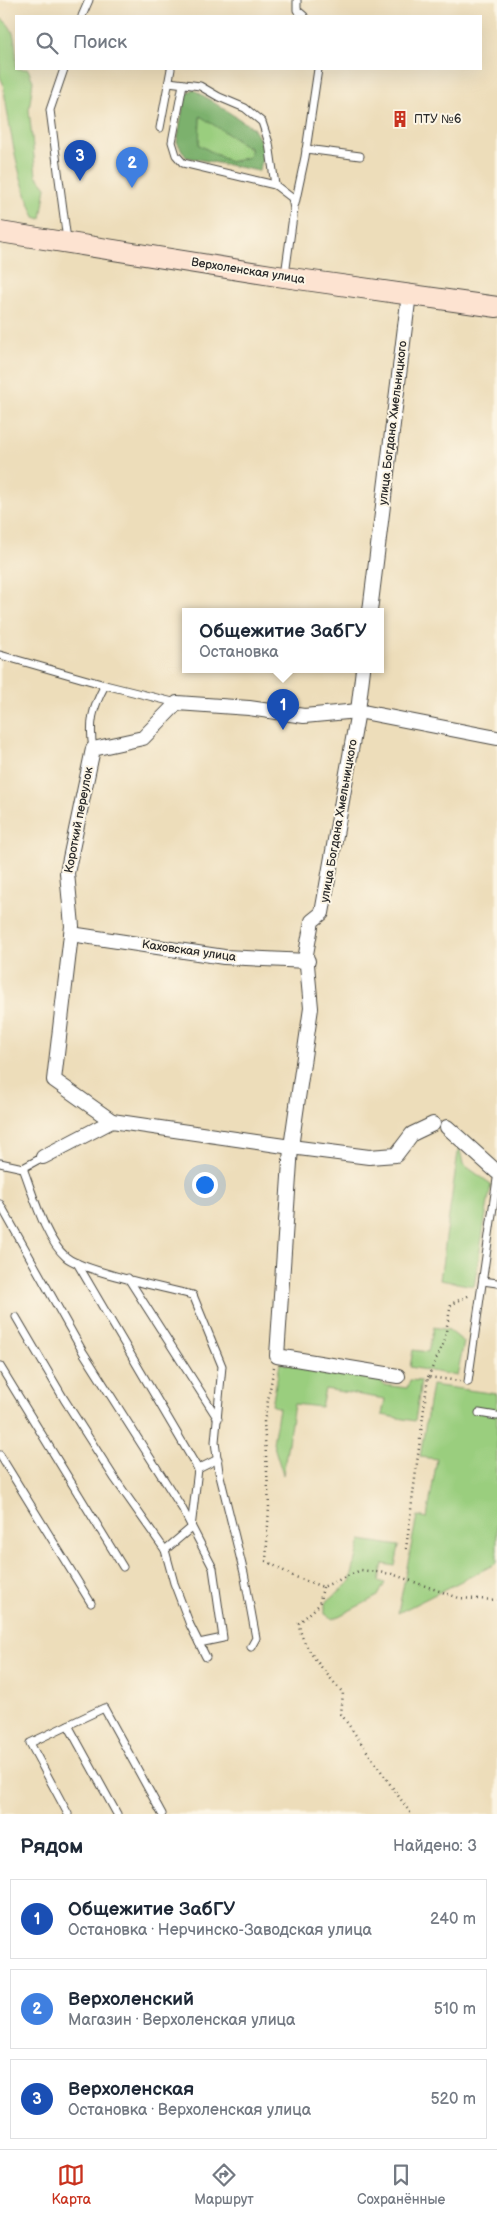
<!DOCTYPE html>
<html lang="ru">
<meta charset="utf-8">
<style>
body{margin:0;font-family:"Balsamiq Sans",sans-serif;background:#f2f2f3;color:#1f2937}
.you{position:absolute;left:204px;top:1184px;width:18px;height:18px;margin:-12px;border:4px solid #fff;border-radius:50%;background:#1a73e8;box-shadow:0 0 0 8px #1a73e833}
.badge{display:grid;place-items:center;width:32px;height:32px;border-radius:50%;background:#c8321e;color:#fff;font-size:16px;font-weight:700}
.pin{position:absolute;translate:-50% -41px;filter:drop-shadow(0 1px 2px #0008)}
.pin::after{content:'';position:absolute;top:26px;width:18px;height:15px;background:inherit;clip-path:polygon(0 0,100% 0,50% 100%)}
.popup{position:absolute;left:182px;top:608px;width:202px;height:65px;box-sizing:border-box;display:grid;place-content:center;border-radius:0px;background:#fff;filter:drop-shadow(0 1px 4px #0005);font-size:16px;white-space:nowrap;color:#747a83}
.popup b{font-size:19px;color:#1f2937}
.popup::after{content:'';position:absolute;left:50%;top:100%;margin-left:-10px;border:10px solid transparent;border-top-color:#fff}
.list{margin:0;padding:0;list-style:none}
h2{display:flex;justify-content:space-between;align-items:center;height:65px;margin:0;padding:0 20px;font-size:21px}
h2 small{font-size:16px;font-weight:400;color:#747a83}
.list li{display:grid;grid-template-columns:32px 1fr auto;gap:15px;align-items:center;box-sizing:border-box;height:80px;margin:0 10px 10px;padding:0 10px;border:1px solid #e0e1e3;border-radius:0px}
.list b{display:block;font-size:19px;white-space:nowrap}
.list p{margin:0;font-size:16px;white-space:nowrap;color:#747a83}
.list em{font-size:16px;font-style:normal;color:#747a83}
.icon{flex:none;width:28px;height:28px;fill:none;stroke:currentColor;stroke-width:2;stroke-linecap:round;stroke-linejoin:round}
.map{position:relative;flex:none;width:497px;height:1814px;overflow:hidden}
.search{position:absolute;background:#fff;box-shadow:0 5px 20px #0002;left:15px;right:15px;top:15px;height:55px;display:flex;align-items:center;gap:12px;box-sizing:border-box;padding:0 18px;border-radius:0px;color:#747a83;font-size:19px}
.sheet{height:335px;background:#fff}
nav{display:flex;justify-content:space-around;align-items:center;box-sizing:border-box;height:70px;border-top:1px solid #e0e1e3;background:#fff;font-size:14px;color:#747a83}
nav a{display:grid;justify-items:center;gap:2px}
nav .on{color:#c8321e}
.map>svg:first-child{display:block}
.green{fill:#9ace7e;stroke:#627c54}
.forest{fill:#7bb16d;stroke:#536e4c;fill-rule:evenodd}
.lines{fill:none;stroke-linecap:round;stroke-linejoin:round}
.service-casing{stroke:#484640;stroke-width:9}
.minor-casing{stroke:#484640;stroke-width:16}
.secondary-casing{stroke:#484640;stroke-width:22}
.path{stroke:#484640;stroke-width:2.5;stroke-dasharray:1 4;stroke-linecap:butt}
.service{stroke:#fff;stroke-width:7}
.minor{stroke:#fff;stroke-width:14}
.secondary{stroke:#fde3d1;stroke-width:20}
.labels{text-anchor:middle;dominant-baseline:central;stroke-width:4;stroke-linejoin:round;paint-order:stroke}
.poi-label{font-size:12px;fill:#2b2b2b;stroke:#fcf5e5;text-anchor:start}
.street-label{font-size:12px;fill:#2b2b2b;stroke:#fcf5e5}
</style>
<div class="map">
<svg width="497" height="1814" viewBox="0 0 497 1814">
<rect width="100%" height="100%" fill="#fcf5e5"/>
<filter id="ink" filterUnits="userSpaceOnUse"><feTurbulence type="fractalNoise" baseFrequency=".02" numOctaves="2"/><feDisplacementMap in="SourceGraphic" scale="10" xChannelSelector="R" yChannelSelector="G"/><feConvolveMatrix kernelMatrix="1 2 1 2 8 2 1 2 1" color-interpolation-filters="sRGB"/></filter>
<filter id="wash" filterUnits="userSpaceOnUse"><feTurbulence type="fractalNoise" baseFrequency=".0096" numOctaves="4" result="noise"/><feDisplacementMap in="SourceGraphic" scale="20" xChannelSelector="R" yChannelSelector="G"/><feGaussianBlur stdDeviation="1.12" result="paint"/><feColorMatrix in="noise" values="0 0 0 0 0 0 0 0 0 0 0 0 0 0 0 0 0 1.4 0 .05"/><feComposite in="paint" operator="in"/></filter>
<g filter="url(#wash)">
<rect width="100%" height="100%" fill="#edddba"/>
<g class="green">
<path d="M0,18C18,27 16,51 16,69H28L33,81L29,110L36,175L46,187L41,219L35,217C16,175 10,129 3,83L0,77Z"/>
<path d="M200,115L251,150L249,157L230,162L199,145Z"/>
<path d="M459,1145L463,1164L491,1184L474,1286L440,1280Z"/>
<path d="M434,1327L449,1330L464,1342L457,1376L410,1367L413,1350L428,1352Z"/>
<path d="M280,1363L381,1380L383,1385L407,1388L410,1380L421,1381L415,1421L382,1415L385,1399L325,1389L321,1407L294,1404L283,1475L273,1443L279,1408L272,1405Z"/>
<path d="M432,1385L497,1394V1563L398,1613L417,1516L427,1518L437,1459L420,1457Z"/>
<path d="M361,1540L399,1546L395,1566L383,1564L379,1581L385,1583L378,1596L333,1619L325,1614V1603L350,1582Z"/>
</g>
<path class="forest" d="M193,89L253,128L265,148L259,171L186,157L177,142L185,95ZM200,116L251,149L249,157L230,162L199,145Z"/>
</g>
<g filter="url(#ink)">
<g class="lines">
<g class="service-casing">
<g id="service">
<path d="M297,0V10L304,16"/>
<path d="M82,16L89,0"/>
<path d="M64,69L50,110L67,240"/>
<path d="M169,82L200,86L219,97L245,108L262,122L269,143L275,185L292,198L294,209L285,275"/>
<path d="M183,84L172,142L176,155L183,163L275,185"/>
<path d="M160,128L171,69"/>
<path d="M306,149L360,156"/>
<path d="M295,204L305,157L318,69"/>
<path d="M0,655L105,685L177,703"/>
<path d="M93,749C89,723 92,709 105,685"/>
<path d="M0,1163L23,1168L43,1157"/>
<path d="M23,1168C33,1194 45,1239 66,1257C82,1271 168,1289 193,1295L222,1366L215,1442L219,1472L244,1573L256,1638L251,1647"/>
<path d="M0,1204L83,1352L182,1508L213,1568L223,1638L199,1643"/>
<path d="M77,1263L198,1469L191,1528L165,1550"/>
<path d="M128,1278L218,1419"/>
<path d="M483,1281L497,1283"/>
<path d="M16,1317L64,1399L115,1479L165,1550L174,1583L190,1625L206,1657"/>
<path d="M0,1366L123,1567"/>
<path d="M468,1382L497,1179"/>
<path d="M479,1413L497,1416"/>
<path d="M0,1455L91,1603"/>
<path d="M198,1469L218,1459"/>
<path d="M68,1725L117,1814"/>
<path d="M68,1814L30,1743L104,1708L162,1814"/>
</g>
</g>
<g class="minor-casing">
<g id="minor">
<path d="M370,611L409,294"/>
<path d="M71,934L224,957L308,961"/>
<path d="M112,1121L54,1080L72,926L67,873L93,749L143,738L177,703L249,708L304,716L358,711L497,738"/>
<path d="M447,1127L497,1172"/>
<path d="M43,1157L112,1121L291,1147L311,1008L306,954L312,921L322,913L358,711L363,669"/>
<path d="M398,1376L277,1356L291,1147L369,1157L396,1155L412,1134L433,1124"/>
</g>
</g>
<g class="secondary-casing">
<path id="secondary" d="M0,232L284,277L497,307"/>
</g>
<g class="path">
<path d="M274,1367L264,1422L269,1506L266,1561L293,1576L323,1587L361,1570L392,1574L459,1598L497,1600"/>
<path d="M428,1377L444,1342L451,1304L470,1295"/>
<path d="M406,1549L428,1377L460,1381"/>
<path d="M323,1587L319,1605L299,1623C300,1646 328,1675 343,1693L341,1714L411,1814"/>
</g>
<use href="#service" class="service"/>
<use href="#minor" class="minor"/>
<use href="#secondary" class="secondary"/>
</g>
</g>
<defs>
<g id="building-bare" transform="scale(1.35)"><path d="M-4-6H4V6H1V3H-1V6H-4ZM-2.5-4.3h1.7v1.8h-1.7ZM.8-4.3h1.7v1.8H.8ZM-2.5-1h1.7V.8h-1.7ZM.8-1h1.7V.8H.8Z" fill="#c8321e" stroke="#fcf5e5" stroke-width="2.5" paint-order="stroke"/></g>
</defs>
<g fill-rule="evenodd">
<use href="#building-bare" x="400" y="119"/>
</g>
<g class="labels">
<g class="poi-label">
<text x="414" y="119">ПТУ №6</text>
</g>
<g class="street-label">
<text transform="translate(248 271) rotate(9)">Верхоленская улица</text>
<text transform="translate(393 423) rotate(-83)">улица Богдана Хмельницкого</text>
<text transform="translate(79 820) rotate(-79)">Короткий переулок</text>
<text transform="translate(339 821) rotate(-80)">улица Богдана Хмельницкого</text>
<text transform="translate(189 951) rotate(8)">Каховская улица</text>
</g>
</g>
</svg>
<div class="you"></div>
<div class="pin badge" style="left:283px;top:730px;background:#1a4fb4">1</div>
<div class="popup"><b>Общежитие ЗабГУ</b>Остановка</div>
<div class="pin badge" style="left:132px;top:188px;background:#3f7fe0">2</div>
<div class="pin badge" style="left:80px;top:181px;background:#1a4fb4">3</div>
<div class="search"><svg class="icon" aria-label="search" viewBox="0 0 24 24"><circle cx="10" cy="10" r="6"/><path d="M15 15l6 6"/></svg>Поиск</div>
</div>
<section class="sheet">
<h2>Рядом<small>Найдено: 3</small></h2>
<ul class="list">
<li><span class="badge" style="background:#1a4fb4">1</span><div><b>Общежитие ЗабГУ</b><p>Остановка · Нерчинско-Заводская улица</p></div><em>240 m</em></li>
<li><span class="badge" style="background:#3f7fe0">2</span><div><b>Верхоленский</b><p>Магазин · Верхоленская улица</p></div><em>510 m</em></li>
<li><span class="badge" style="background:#1a4fb4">3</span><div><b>Верхоленская</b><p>Остановка · Верхоленская улица</p></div><em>520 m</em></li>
</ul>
</section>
<nav>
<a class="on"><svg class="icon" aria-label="map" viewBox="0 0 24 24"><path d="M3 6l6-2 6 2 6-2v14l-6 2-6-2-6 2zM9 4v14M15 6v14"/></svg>Карта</a>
<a><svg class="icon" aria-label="directions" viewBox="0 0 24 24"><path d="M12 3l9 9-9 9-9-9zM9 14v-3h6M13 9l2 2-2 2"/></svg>Маршрут</a>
<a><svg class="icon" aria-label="saved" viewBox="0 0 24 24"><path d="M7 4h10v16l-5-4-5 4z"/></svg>Сохранённые</a>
</nav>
